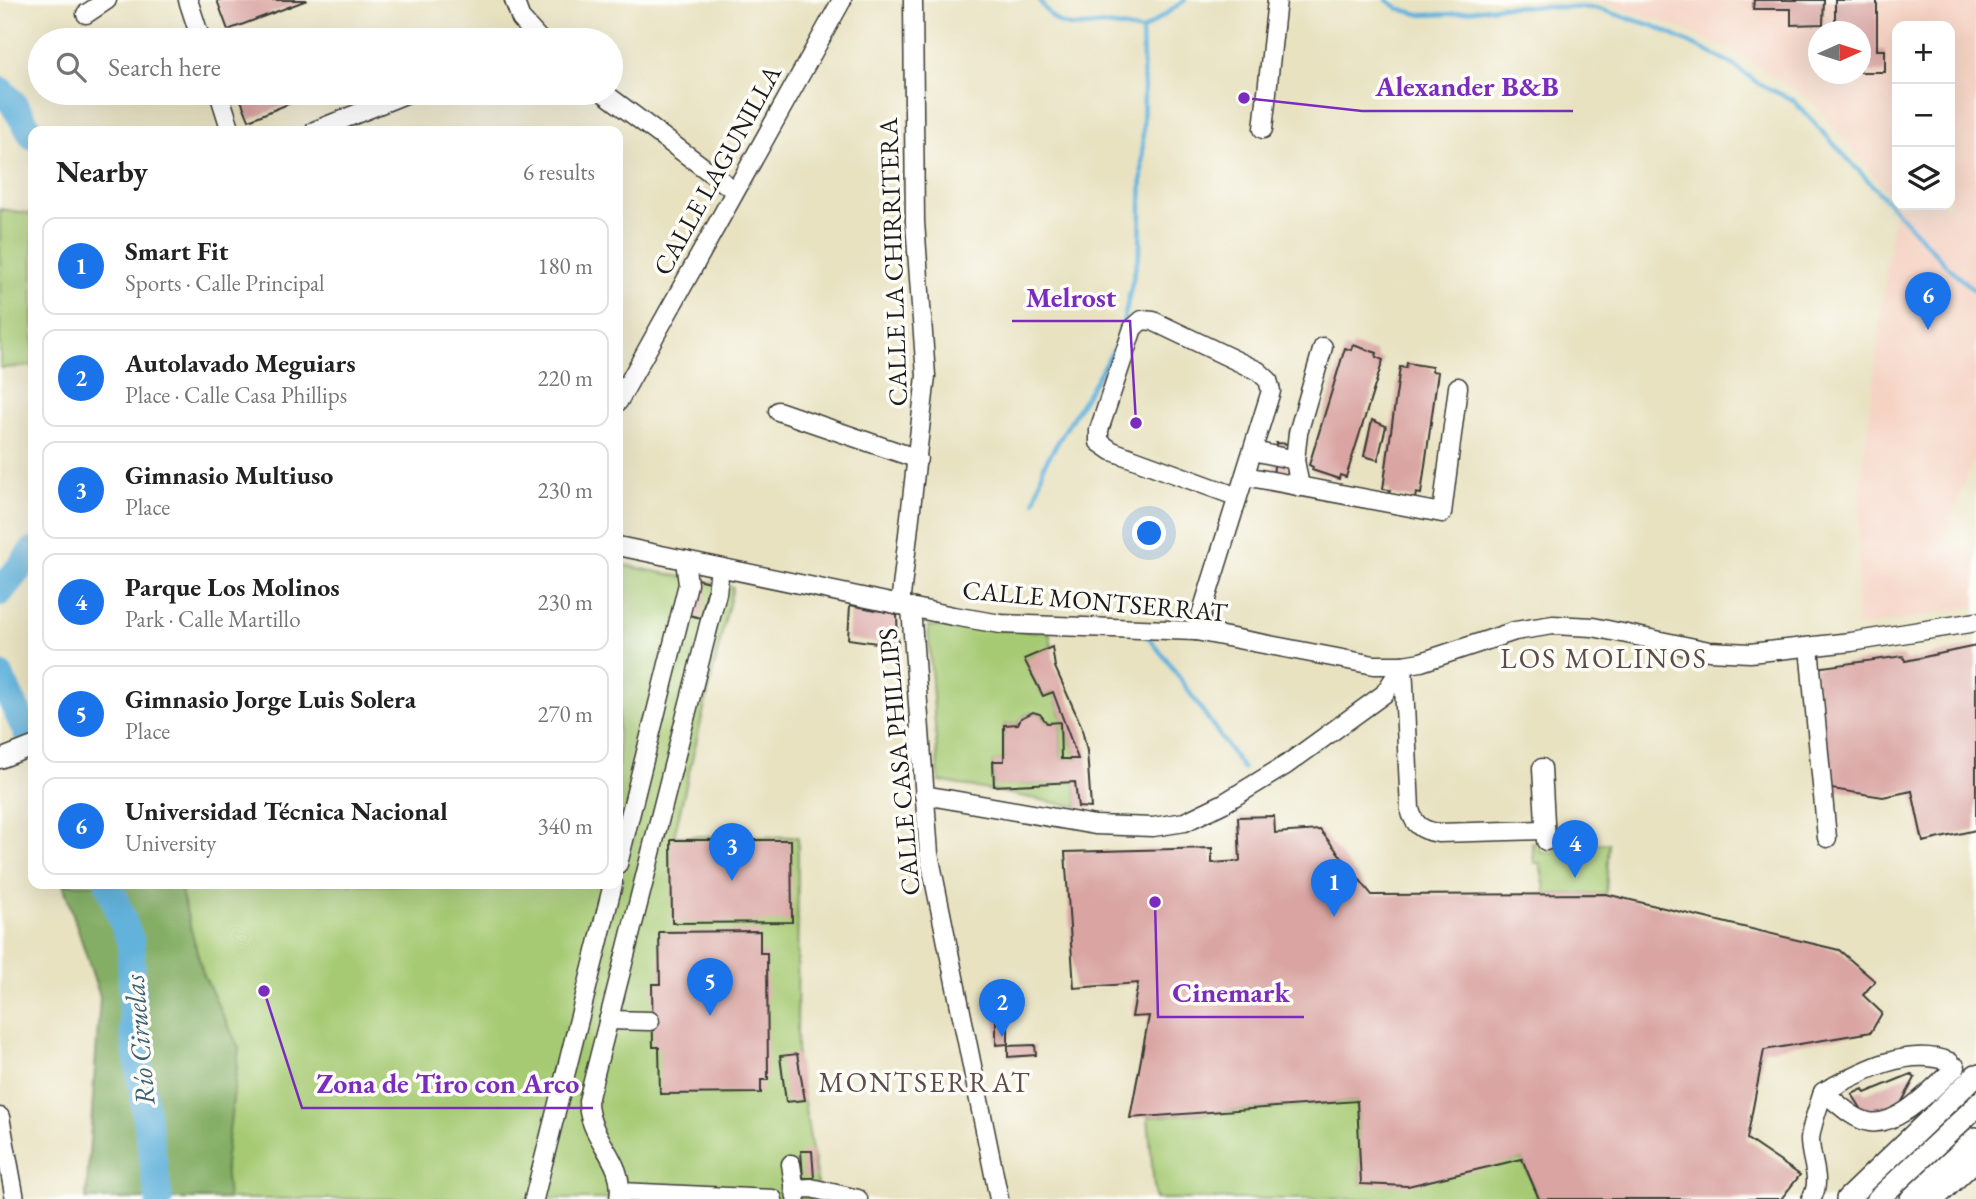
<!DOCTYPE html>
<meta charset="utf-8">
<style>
body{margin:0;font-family:"EB Garamond",serif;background:#f6f6f6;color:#222}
.controls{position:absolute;right:21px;top:21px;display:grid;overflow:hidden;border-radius:14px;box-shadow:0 7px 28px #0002}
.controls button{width:63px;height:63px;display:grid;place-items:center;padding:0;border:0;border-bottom:2px solid #e0e0e0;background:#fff;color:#222;font:35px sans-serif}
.compass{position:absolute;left:1808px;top:21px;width:63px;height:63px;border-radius:50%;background:#fff;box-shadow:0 7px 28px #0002;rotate:87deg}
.you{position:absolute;left:1150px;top:534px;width:24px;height:24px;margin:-18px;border:5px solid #fff;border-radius:50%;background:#1a73e8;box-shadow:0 0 0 10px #1a73e833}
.badge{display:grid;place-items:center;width:46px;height:46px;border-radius:50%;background:#1a73e8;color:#fff;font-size:23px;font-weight:700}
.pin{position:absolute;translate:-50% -58px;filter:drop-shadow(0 2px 4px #0008)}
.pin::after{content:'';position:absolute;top:37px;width:24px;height:21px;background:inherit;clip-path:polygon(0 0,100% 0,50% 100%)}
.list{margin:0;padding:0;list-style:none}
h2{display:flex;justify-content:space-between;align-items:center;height:91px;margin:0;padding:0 28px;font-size:30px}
h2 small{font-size:23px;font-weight:400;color:#767676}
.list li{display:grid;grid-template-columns:46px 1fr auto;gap:21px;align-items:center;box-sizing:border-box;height:98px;margin:0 14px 14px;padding:0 14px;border:2px solid #e0e0e0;border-radius:14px}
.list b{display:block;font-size:26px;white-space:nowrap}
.list p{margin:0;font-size:23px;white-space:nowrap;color:#767676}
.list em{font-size:23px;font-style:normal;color:#767676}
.icon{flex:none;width:38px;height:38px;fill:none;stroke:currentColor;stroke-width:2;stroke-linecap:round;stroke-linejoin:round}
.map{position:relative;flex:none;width:1976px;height:1199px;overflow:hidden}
.search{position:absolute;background:#fff;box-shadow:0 7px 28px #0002;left:28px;top:28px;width:595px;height:77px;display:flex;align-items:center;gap:18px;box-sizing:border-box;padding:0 24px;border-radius:38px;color:#767676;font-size:26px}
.panel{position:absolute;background:#fff;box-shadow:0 7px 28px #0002;left:28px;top:126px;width:595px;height:763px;border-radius:14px}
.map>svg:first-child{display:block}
.built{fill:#f5d2c2;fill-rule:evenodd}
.green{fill:#a6ca73;stroke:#617348;stroke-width:2}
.forest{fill:#84ae65;stroke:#506540;stroke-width:2}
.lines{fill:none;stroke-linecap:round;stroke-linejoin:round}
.stream{stroke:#62b2dc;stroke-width:4.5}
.river{stroke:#62b2dc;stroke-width:28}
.building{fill:#d9a4a2}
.minor-casing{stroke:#3b3a35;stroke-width:21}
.major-casing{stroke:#3b3a35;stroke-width:24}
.minor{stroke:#fff;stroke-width:18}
.major{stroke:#fff;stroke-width:21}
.major-bridge-casing{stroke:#3b3a35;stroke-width:24;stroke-linecap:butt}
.major-bridge{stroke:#fff;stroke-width:21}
.labels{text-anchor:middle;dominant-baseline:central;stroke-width:7;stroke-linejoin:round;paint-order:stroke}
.street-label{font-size:26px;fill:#1c1c1c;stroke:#fdfcf7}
.neighbourhood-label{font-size:28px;letter-spacing:2px;fill:#5e4c4b;stroke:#fdfcf7}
.water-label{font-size:28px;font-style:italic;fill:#3c6072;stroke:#fdfcf7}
.leader{fill:none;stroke:#7b2cbf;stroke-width:2.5}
.callout-dot{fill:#7b2cbf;stroke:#fdfcf7;stroke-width:2.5}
.callout-label{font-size:28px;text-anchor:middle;font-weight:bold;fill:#7b2cbf;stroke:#fdfcf7;stroke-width:7;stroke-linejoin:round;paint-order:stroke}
</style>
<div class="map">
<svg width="1976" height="1199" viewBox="0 0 1976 1199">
<rect width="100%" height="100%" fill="#fdfcf7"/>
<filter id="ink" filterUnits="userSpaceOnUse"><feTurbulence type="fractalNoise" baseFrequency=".0143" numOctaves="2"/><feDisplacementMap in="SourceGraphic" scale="14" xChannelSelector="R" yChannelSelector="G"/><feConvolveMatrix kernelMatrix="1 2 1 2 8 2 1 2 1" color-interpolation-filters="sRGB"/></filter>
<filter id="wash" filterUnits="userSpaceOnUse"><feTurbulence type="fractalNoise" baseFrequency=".00686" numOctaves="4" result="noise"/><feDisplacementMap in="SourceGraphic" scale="28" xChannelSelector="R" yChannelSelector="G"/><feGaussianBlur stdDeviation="1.57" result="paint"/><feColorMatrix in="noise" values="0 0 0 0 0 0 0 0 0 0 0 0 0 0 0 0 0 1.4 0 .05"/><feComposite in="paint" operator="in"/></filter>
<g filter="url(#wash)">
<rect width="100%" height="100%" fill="#e8e2c1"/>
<path class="built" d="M1595,0H1976V457L1974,458L1944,537L1976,561V606L1856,628L1861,483L1895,201L1809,98L1731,50L1669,24ZM1897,26H1950V205H1897ZM1818,32H1860V74H1818Z"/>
<g class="green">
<path d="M0,209L33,214V366L0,368Z"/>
<path d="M618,564L733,587L674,836L798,837L797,1060L820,1199H175L125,884H618Z"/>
<path d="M928,626L1049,632L1052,647L1025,659L1043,696L1053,692L1078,759H1061L1060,723H1047L1041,714C1030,711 1023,714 1018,724L1004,725V761L993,762L994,785L1075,782L1078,807L939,781Z"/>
<path d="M1532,842H1540L1541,853L1554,852L1555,846L1609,843L1606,894H1546L1540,863H1534Z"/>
<path d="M1357,1101L1361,1184L1522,1159L1539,1199H1155L1148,1117Z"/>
</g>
<path class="forest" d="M63,884H179L203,974L239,1048L225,1165L228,1199H86L100,997Z"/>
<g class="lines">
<g class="stream">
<path d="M1039,0C1061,33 1068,26 1102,25C1115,25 1129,29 1142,31"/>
<path d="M1387,0L1399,9L1423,15L1450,14L1501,6L1595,8L1654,26L1729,62L1759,84L1793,100L1955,274L1976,292"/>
<path d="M1142,31L1185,0"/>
<path d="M1035,501L1044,465L1119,341L1140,248L1144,92L1142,31"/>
<path d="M1147,636L1167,660L1243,769"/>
</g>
<g class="river">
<path d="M0,90L12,102L33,136"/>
<path d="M0,592L33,551"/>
<path d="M0,676L33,745"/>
<path d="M109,884L131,943L133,1028L159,1199"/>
</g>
</g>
<g id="blocks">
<g class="building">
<path d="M217,0H307L228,30Z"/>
<path d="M1754,0H1824L1823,24L1791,25V9H1753Z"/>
<path d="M1835,0H1877V50H1885V72H1860V32H1835Z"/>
<path d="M238,93H315L249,120Z"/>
<path d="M1353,345L1377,353L1376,357L1383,360L1346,477L1340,475L1339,479L1312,470L1313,467L1309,465L1345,348L1351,350Z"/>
<path d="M1407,363L1432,367V371L1438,372L1421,494L1416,493L1415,499L1389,495L1390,490L1383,489L1400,367L1406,368Z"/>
<path d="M1372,420L1386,426L1378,460L1364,456Z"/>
<path d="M1276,443L1290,444L1286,490L1272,489Z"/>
<path d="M693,578L709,582L701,618L685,614Z"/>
<path d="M850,605L897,614L898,646L848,639Z"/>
<path d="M1976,646V830L1923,842L1912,791L1883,797L1825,788L1815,668L1903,656L1905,661Z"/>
<path d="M1052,647L1055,667L1081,725L1087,751L1091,808L1078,807L1075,782L994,786L993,761H1004V725L1018,724L1021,718L1033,712L1040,714L1047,723L1060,722L1061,759H1078L1053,692L1043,696L1024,659Z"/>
<path d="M1274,816L1275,833L1320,830L1372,895L1606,894L1839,950L1875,981L1863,995L1882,1013L1871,1032L1764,1050L1747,1139L1800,1175L1781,1199H1539L1522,1159L1408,1186L1361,1184L1357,1101L1130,1118L1149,1016L1132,1017L1138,983L1074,988L1065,852L1212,848V863L1240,861L1238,817Z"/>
<path d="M671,840H791L792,922L672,923Z"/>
<path d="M760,931V953H767L768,1080H761V1093L660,1094L659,1047H653L652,984H660L659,932Z"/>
<path d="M1008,1009V1044L996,1045V1010Z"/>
<path d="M1035,1045L1036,1055L1008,1057V1046Z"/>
<path d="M797,1054L805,1100L786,1102L780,1056Z"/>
<path d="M1911,1074L1915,1078L1895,1114L1867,1118L1852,1094L1863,1089L1865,1093Z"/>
<path d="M801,1151H812L814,1178H803Z"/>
</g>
</g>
</g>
<g filter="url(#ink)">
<use href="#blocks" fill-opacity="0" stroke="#3b3a35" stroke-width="2"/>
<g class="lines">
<g class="minor-casing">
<g id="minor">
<path d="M188,0L201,40"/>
<path d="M514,0L521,19L540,40"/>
<path d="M86,14L107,0"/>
<path d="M219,93L231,131"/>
<path d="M604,93L735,191"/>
<path d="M1263,129L1277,0"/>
<path d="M314,131L408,93"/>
<path d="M618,402L842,0"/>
<path d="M778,411L918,459"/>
<path d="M1253,451L1295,460"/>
<path d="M1245,476L1442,513L1458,387"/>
<path d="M1300,487L1295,460L1298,433L1323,347"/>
<path d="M618,546L953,616L1001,624L1196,631L1374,665H1403L1421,662L1515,631L1553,625L1593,627L1709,651L1750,653L1851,642L1976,622"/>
<path d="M900,605L926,376L915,222L913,0"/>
<path d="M911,607L929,854L999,1199"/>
<path d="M1196,631L1271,391L1268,380L1258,371L1153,321L1142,320L1133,328L1099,430V442L1112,451L1238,497"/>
<path d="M1809,647L1827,838"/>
<path d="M1403,665L1410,809C1414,825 1421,830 1438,833L1545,830"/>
<path d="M0,759L33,746"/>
<path d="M1542,768L1546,841"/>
<path d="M924,795L1095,825L1153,827L1185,822L1224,803L1286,765L1384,694L1403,665"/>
<path d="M618,864L688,584L685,560"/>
<path d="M608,1020L650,1021"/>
<path d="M1823,1092C1837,1102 1852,1119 1869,1122C1900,1127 1934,1086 1956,1067"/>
<path d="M0,1117L15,1199"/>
<path d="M791,1164L796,1198"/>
<path d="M794,1189L811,1188L858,1199"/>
<path d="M620,1192L773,1199"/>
<path d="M534,1199L613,884"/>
<path d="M619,1199C626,1159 588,1140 588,1101L717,593L720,568"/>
<path d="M1811,1199C1823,1181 1810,1160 1810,1140C1811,1125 1819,1106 1823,1092C1860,1072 1908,1045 1950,1062"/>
</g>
</g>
<g class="major-casing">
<g id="major">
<path d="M1847,1199L1976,1075"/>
<path d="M1911,1199L1976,1138"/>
<path d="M1934,1199L1976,1159"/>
</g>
</g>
<use href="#minor" class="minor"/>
<use href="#major" class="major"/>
<g class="major-bridge-casing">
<path id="major-bridge" d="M1878,1199L1976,1107"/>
</g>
<use href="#major-bridge" class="major-bridge"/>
</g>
</g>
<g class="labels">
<g class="street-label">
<text transform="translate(717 170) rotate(-61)">CALLE LAGUNILLA</text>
<text transform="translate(893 262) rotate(-92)">CALLE LA CHIRRITERA</text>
<text transform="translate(1095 601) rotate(5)">CALLE MONTSERRAT</text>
<text transform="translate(899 762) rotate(-95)">CALLE CASA PHILLIPS</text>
</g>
<g class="neighbourhood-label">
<text x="1604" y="658">LOS MOLINOS</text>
<text x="925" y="1082">MONTSERRAT</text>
</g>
<g class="water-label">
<text transform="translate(139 1040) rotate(-95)">Río Ciruelas</text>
</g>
</g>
<path class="leader" d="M1244 98L1362 111H1573M1136 423L1130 321H1012M1155 902L1158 1017H1304M264 991L302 1108H593"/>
<g class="callout-dot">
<circle cx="1244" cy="98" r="7"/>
<circle cx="1136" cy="423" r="7"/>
<circle cx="1155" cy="902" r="7"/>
<circle cx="264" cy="991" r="7"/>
</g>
<g class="callout-label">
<text x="1467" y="96">Alexander B&amp;B</text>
<text x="1071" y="307">Melrost</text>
<text x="1231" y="1002">Cinemark</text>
<text x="448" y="1093">Zona de Tiro con Arco</text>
</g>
</svg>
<div class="controls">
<button>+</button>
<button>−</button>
<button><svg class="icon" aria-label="layers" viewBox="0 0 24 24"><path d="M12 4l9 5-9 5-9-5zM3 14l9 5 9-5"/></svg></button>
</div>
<svg class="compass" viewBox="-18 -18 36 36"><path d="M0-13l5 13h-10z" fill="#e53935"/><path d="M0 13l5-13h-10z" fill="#767676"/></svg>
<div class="you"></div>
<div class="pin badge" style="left:1334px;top:917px">1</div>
<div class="pin badge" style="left:1002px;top:1037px">2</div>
<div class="pin badge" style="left:732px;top:881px">3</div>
<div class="pin badge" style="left:1575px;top:878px">4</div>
<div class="pin badge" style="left:710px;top:1016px">5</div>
<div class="pin badge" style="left:1928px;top:330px">6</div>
<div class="search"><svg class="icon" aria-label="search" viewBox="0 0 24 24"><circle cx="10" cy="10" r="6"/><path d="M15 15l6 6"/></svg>Search here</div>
<section class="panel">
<h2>Nearby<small>6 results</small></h2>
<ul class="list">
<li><span class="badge">1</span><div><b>Smart Fit</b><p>Sports · Calle Principal</p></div><em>180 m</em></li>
<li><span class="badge">2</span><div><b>Autolavado Meguiars</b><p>Place · Calle Casa Phillips</p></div><em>220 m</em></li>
<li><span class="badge">3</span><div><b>Gimnasio Multiuso</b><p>Place</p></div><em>230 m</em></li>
<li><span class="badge">4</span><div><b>Parque Los Molinos</b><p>Park · Calle Martillo</p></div><em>230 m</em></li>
<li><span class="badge">5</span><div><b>Gimnasio Jorge Luis Solera</b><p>Place</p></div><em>270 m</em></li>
<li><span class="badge">6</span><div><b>Universidad Técnica Nacional</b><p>University</p></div><em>340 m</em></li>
</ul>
</section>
</div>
